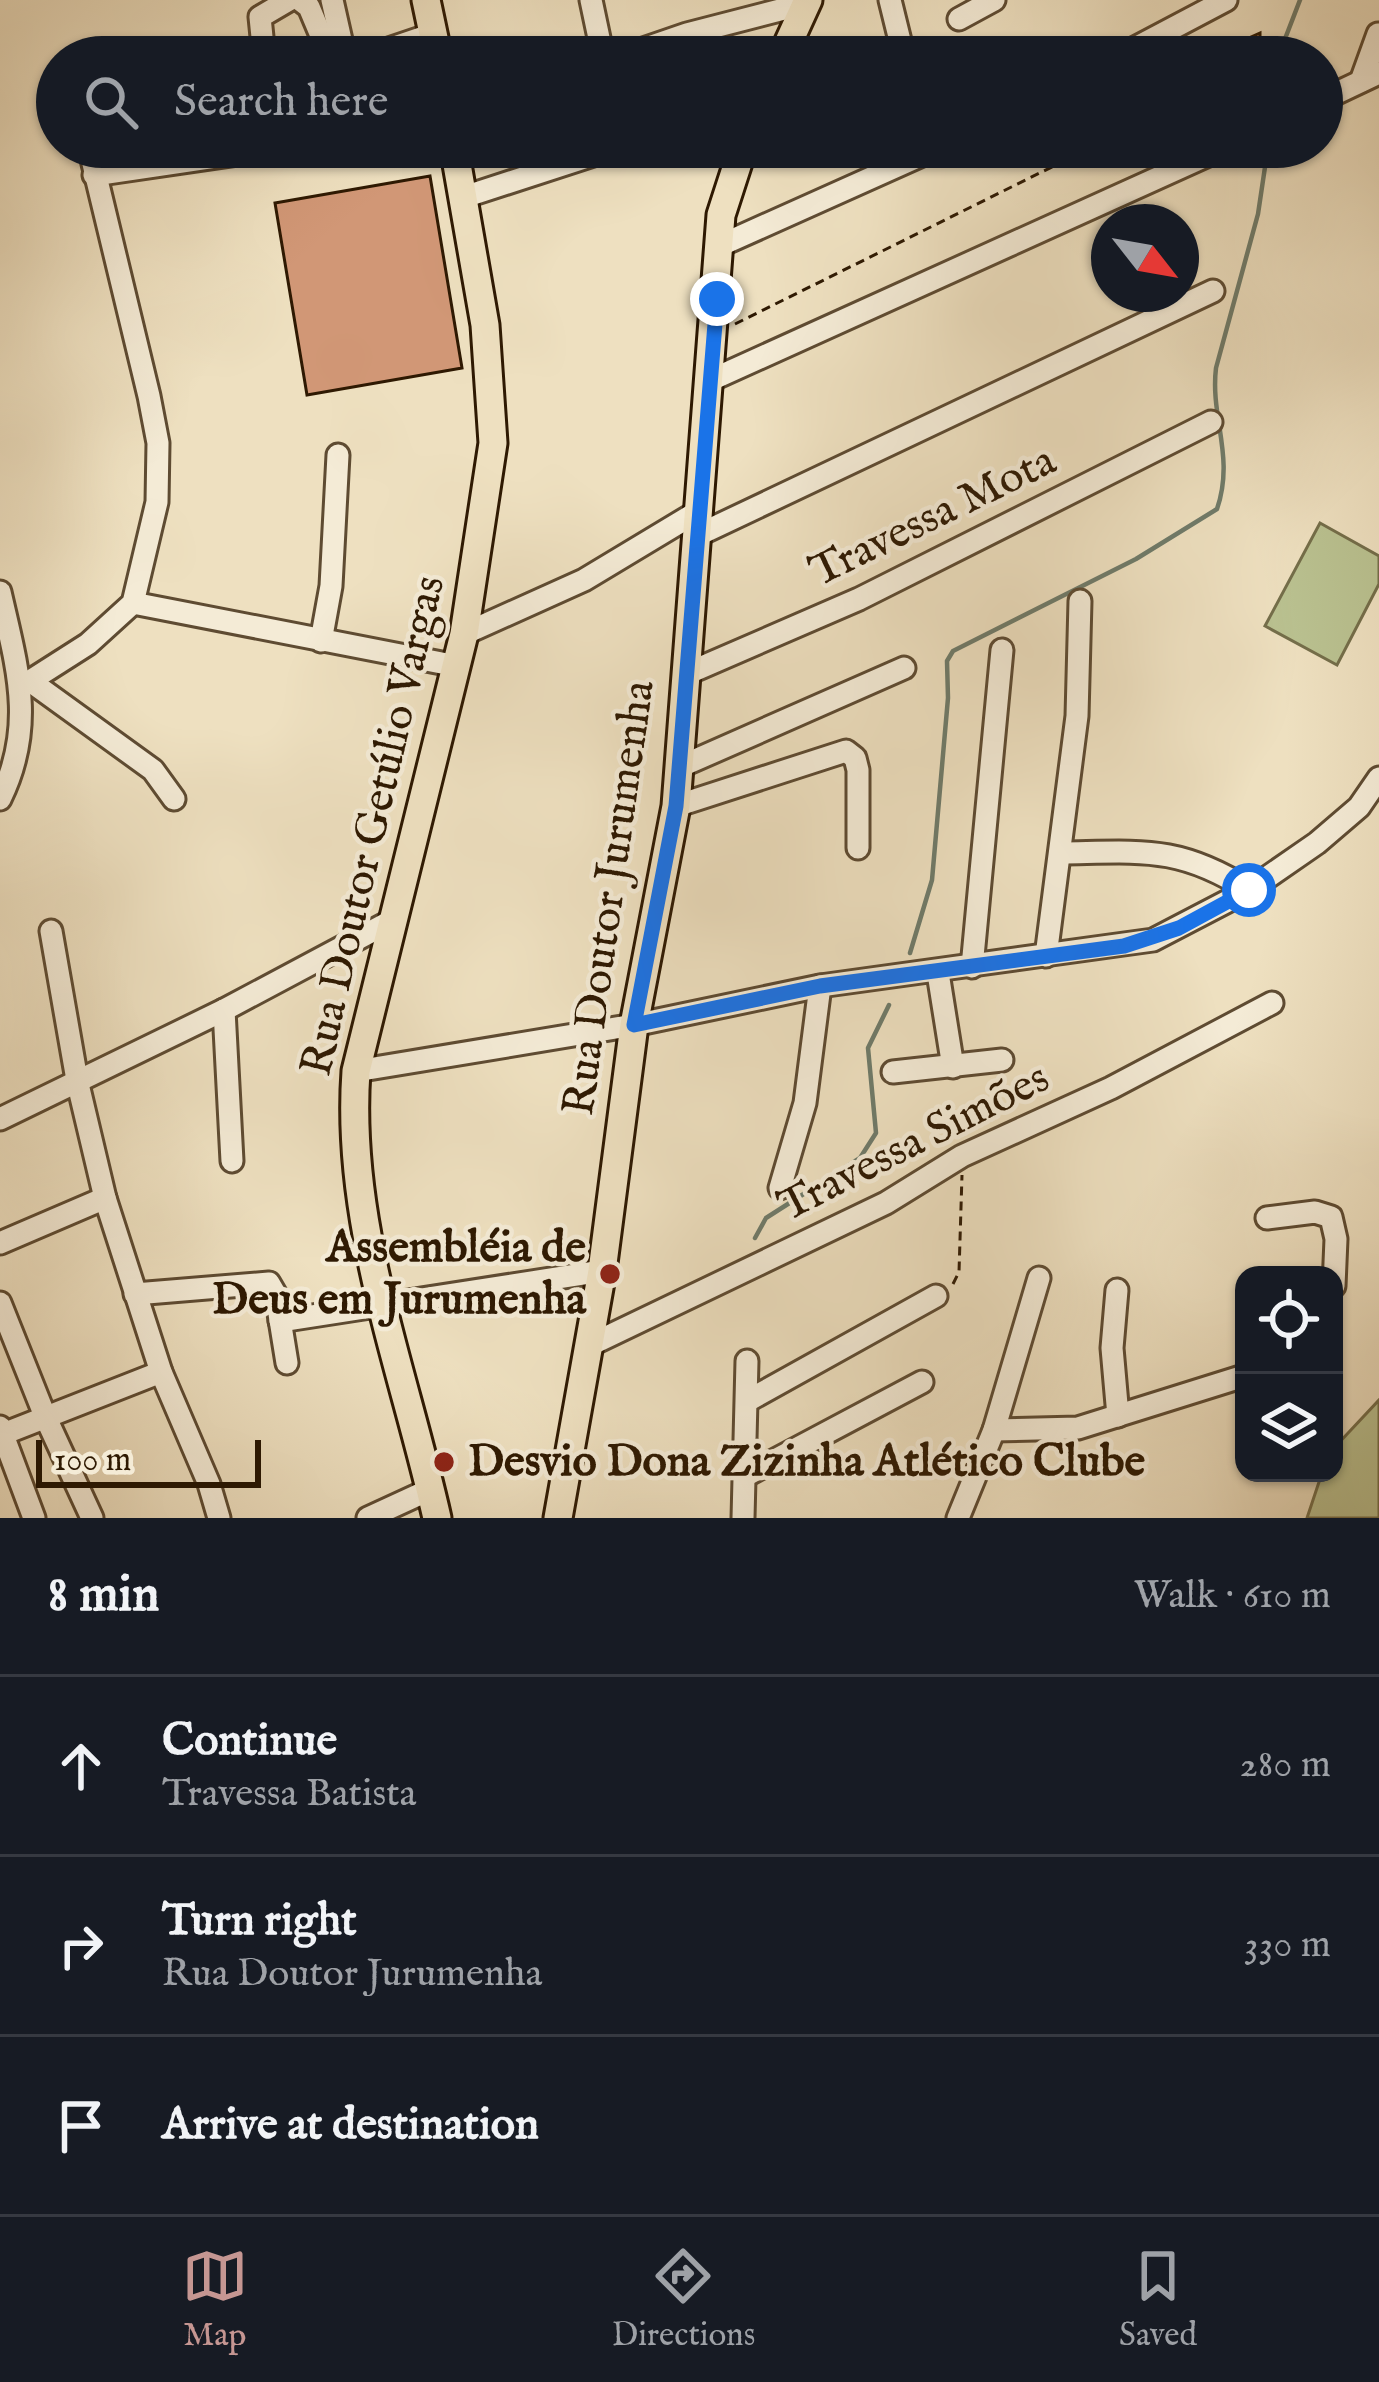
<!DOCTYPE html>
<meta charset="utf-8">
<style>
body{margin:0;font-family:"IM FELL English",serif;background:#20242c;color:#f1f3f6}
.controls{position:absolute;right:36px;bottom:36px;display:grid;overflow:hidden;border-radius:24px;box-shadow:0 3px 9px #0004}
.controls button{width:108px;height:108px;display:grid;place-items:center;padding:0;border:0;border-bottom:3px solid #363941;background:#171b24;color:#f1f3f6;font:60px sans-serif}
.compass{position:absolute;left:1091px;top:204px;width:108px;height:108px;border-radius:50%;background:#171b24;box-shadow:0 3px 9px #0004;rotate:121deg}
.scale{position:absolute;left:36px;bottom:30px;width:225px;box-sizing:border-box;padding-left:12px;border:6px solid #2e1902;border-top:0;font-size:33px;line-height:42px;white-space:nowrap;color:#2e1902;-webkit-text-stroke:9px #f4ebd6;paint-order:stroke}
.stop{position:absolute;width:36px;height:36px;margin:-27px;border:9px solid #1a73e8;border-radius:50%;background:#fff}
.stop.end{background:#1a73e8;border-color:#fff;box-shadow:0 3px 12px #0008}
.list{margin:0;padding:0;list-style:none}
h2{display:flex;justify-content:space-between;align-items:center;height:156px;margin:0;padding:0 48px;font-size:51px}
h2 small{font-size:39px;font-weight:400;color:#9ea1a6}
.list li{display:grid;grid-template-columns:78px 1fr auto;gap:36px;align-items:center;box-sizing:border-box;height:180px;padding:0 48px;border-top:3px solid #363941}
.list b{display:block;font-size:45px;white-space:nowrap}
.list p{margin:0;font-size:39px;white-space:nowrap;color:#9ea1a6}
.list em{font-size:39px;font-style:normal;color:#9ea1a6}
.icon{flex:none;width:66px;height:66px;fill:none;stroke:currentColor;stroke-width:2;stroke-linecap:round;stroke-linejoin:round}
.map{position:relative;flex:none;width:1379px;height:1518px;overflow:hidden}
.search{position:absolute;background:#171b24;box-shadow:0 3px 9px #0004;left:36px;right:36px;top:36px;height:132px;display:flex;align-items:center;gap:30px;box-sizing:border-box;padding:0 42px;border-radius:66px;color:#9ea1a6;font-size:45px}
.sheet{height:696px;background:#171b24}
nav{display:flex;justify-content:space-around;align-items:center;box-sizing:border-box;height:168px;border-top:3px solid #363941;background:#171b24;font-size:33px;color:#9ea1a6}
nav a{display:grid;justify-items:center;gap:6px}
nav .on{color:#c59692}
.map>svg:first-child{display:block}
.green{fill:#bac291;stroke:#746e4a;stroke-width:3}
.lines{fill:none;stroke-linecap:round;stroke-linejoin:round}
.stream{stroke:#6f7b6a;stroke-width:4.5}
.building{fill:#d19776;stroke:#2e1902;stroke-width:3}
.minor-casing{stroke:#5e4b32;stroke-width:27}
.major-casing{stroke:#2e1902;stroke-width:33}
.path{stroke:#2e1902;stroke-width:3;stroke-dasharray:9 6;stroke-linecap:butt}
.minor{stroke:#f4ebd6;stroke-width:21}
.major{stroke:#eee0c0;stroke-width:27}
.route{stroke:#1a73e8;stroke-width:15}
.poi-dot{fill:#8f2418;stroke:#f4ebd6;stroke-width:4.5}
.labels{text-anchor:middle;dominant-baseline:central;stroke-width:9;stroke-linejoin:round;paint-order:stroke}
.street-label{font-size:45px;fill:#2e1902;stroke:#f4ebd6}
.poi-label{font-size:45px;font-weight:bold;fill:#2e1902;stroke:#f4ebd6;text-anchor:end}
</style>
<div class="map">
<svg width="1379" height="1518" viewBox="0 0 1379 1518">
<rect width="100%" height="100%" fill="#eee0c0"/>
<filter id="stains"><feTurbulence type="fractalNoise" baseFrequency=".00167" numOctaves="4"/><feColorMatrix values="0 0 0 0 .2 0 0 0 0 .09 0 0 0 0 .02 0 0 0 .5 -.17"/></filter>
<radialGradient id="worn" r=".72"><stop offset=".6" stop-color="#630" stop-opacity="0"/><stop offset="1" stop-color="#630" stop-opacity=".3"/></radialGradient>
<g class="green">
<path d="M1320,523L1379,556V584L1337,665L1265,626Z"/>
<path d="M1379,1400V1518H1307L1322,1473H1334V1448Z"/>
</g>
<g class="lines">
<g class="stream">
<path d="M1278,57L1300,0"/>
<path d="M910,953L932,880L948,698L947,661L953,651L1136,559L1217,509C1235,456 1210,418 1216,368L1258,214L1268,147"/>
<path d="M755,1238L766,1218L860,1158L876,1133L868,1048L889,1005"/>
</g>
</g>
<g class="building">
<path d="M1260,33V57H1206Z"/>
<path d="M430,176L462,368L307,395L275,203Z"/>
</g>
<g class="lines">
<g class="minor-casing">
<g id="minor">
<path d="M300,0L309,7L330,57"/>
<path d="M332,0L343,49L352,57"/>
<path d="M591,0L603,57"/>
<path d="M890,0L904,57"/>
<path d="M959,19L994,0"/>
<path d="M264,57L260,17L289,0"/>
<path d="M365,57L433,34"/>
<path d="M620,57L687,34L807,3"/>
<path d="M1118,57L1226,0"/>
<path d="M1361,81L1378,34"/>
<path d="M1322,100L1379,73"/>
<path d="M94,175L285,147"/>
<path d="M464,197L618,147"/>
<path d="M719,246L940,147"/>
<path d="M711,380L1226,147"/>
<path d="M696,536L1213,291"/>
<path d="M0,592C17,667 36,726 0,799"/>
<path d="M133,603L457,666"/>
<path d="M464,634L584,580L697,512"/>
<path d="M321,641L331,586L338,455"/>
<path d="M686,674L859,599L1211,422"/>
<path d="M30,681L153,770L174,799"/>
<path d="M21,682L30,681L88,644L133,603L157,502L158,443L149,396L89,147"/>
<path d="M677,768L904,668"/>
<path d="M676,806L846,751L855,758L858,770V848"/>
<path d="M1060,853C1141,852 1178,845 1249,890"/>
<path d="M51,931L77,1080L105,1198L161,1372L209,1484L219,1518"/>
<path d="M1046,956L1077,716L1080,601"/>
<path d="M972,967L1002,650"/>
<path d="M938,973L953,1067"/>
<path d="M224,1010L232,1161"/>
<path d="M356,1071L634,1025L820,986L1153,940L1249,890L1317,843L1359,807L1379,778"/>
<path d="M893,1072L1002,1060"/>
<path d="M0,1119L224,1010L393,920"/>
<path d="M780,1188L805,1103L820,986"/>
<path d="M1267,1218L1315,1212L1331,1217L1336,1239L1334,1286"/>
<path d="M0,1243L105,1198"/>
<path d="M1117,1290L1112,1348L1118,1416"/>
<path d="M135,1294L269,1283L276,1295L287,1363"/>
<path d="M0,1303L45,1416L92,1518"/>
<path d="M280,1321L602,1271"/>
<path d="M588,1346L886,1203L962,1156L1111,1088L1272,1003"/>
<path d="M749,1400L936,1296"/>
<path d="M0,1427L34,1518"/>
<path d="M994,1430L1078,1428L1244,1376"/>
<path d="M3,1434L161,1372"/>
<path d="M745,1476L922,1382"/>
<path d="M368,1518L431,1489"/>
<path d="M743,1518L747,1361"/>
<path d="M958,1518L994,1430L1039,1278"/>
</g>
</g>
<g class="major-casing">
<g id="major">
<path d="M426,0L438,57"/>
<path d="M782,57L808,0"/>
<path d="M437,1518C404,1371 345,1224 356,1071L464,634L493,443L485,325L454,147"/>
<path d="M558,1518L602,1271L634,1025L676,806L721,215L743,147"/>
</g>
</g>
<g class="path">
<path d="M735,324L1078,154"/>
<path d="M953,1284L959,1272L962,1175"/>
</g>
<use href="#minor" class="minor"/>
<use href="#major" class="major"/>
</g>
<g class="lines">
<path class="route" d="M717,299L676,806L634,1025L820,986L1124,946L1179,928L1249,890"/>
</g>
<g class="poi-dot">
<circle cx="610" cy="1274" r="12"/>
<circle cx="444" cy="1462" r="12"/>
</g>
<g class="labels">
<g class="street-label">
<text transform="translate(933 517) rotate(-26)">Travessa Mota</text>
<text transform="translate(374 826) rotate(-77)">Rua Doutor Getúlio Vargas</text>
<text transform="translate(610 898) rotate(-82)">Rua Doutor Jurumenha</text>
<text transform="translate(914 1143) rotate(-27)">Travessa Simões</text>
</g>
<g class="poi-label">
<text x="586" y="1248">Assembléia de<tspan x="586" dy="52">Deus em Jurumenha</tspan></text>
<text x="468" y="1462" text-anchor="start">Desvio Dona Zizinha Atlético Clube</text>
</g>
</g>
<rect width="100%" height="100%" filter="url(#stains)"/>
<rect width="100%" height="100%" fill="url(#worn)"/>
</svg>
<div class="controls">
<button><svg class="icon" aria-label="locate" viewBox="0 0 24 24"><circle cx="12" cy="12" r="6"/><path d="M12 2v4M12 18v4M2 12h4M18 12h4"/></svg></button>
<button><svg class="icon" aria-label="layers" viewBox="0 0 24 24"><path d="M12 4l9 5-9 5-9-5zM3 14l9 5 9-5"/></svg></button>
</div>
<svg class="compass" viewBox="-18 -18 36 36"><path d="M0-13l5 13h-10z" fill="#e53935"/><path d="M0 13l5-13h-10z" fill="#9ea1a6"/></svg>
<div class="scale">100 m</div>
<div class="stop" style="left:1249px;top:890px"></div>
<div class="stop end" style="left:717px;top:299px"></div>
<div class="search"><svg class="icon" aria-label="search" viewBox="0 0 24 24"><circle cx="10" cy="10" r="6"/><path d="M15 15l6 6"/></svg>Search here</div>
</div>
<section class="sheet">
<h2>8 min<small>Walk · 610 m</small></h2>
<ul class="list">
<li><svg class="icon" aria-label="ahead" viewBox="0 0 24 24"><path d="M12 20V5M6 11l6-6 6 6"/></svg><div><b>Continue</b><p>Travessa Batista</p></div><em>280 m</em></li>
<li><svg class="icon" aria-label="right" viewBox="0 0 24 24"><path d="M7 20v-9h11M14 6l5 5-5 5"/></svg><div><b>Turn right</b><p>Rua Doutor Jurumenha</p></div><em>330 m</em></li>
<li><svg class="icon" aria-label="arrive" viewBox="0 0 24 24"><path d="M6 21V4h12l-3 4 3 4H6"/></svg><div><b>Arrive at destination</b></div></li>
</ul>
</section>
<nav>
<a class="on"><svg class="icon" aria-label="map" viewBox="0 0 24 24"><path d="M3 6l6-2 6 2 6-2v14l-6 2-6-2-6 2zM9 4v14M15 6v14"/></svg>Map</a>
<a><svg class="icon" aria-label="directions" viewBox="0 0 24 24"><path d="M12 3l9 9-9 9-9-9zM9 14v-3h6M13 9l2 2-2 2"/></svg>Directions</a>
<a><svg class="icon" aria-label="saved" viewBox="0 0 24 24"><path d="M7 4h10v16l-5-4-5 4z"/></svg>Saved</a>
</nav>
